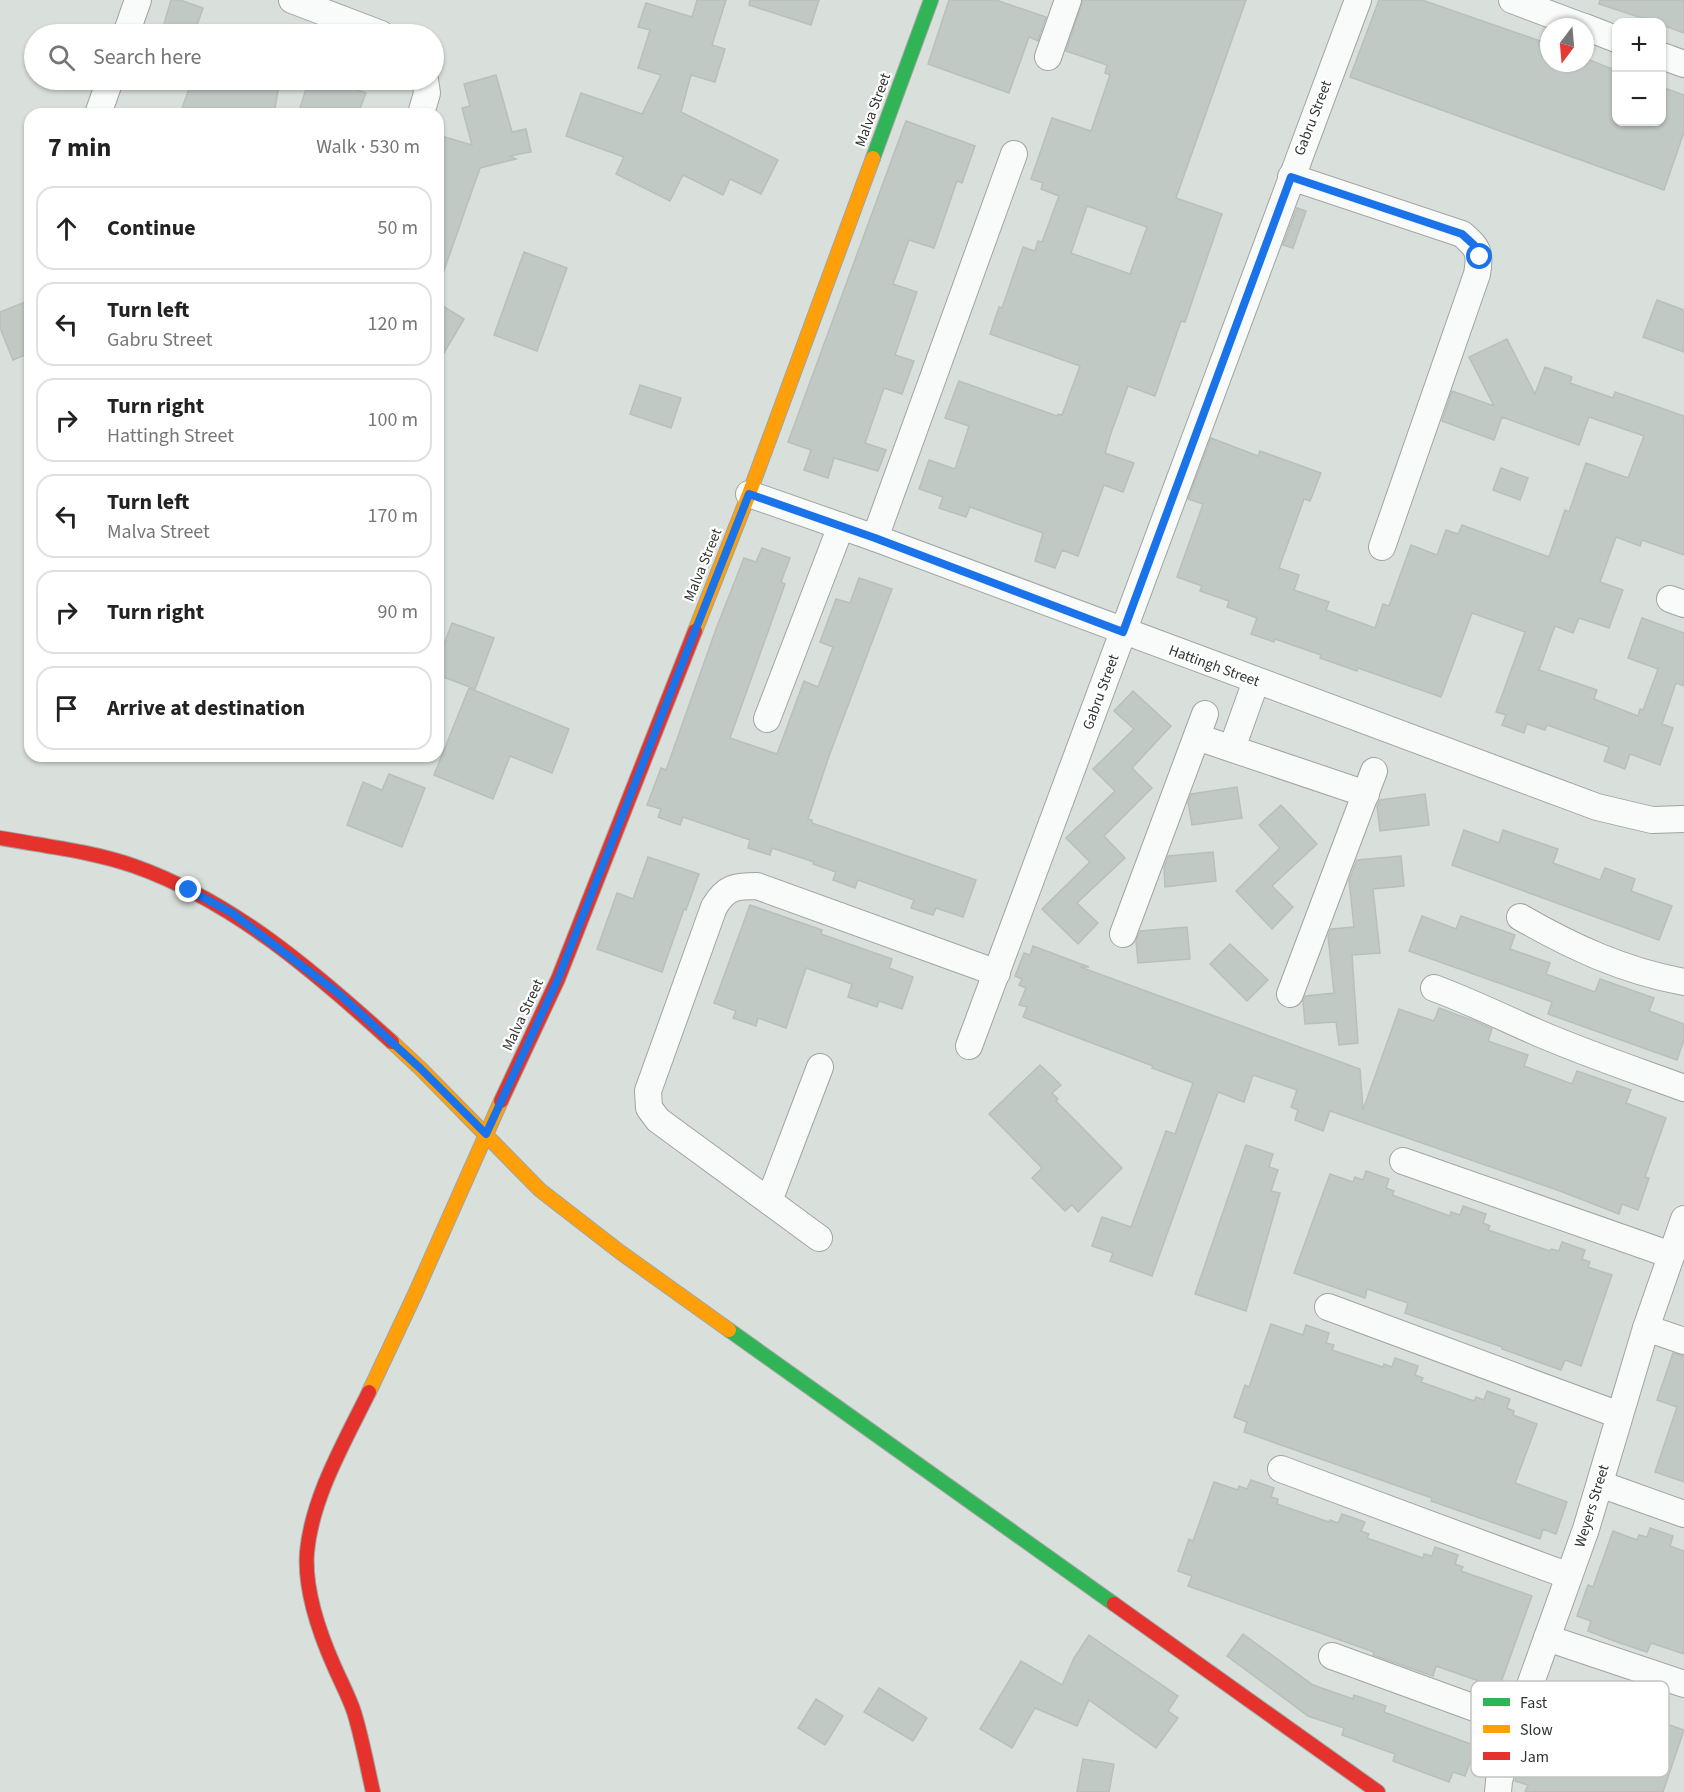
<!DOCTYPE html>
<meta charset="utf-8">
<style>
body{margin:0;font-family:"Source Sans 3",sans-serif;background:#f2f2f2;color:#222}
.controls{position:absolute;right:18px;top:18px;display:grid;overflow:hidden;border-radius:12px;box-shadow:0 2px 4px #0004}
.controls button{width:54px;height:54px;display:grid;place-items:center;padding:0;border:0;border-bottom:2px solid #e0e0e0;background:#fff;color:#222;font:30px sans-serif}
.compass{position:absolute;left:1540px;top:18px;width:54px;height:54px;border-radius:50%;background:#fff;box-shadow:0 2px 4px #0004;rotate:196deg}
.stop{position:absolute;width:18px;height:18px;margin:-14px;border:4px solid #1a73e8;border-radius:50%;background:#fff}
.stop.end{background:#1a73e8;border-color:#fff;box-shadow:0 2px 6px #0008}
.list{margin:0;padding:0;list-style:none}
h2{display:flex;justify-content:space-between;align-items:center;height:78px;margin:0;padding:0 24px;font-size:26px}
h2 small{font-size:20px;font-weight:400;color:#767676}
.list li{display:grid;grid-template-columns:39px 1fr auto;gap:18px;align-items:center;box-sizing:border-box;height:84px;margin:0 12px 12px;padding:0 12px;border:2px solid #e0e0e0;border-radius:18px}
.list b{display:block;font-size:22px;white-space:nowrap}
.list p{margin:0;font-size:20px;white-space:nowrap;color:#767676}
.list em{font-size:20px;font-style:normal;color:#767676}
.icon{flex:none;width:33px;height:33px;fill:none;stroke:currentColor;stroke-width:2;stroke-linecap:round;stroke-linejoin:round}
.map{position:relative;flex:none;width:1684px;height:1792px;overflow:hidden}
.search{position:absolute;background:#fff;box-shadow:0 2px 4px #0004;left:24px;top:24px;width:420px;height:66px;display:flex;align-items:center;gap:15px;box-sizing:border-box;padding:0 21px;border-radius:33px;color:#767676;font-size:22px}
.panel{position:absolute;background:#fff;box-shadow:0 2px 4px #0004;left:24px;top:108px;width:420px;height:654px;border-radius:18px}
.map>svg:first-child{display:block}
.building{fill:#c0c9c3;stroke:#babfbc;stroke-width:1.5;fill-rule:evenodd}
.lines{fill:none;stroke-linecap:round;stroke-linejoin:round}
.street-casing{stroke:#a0a5a2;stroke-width:28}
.fast-casing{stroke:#a0a5a2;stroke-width:16}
.slow-casing{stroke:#a0a5a2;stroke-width:16}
.jam-casing{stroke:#a0a5a2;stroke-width:16}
.street{stroke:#f9fafa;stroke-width:26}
.fast{stroke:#30b455;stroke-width:14}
.slow{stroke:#ff9f0a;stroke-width:14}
.jam{stroke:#e5322d;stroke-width:14}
.route{stroke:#1a73e8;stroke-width:8}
.labels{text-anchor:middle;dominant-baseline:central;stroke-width:4.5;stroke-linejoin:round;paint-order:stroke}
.street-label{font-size:15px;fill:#303531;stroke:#fff}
.key{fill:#fff;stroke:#c1c2c1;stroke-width:1.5}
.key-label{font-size:16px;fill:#303531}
</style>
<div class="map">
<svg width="1684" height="1792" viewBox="0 0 1684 1792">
<rect width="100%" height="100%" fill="#d9dfdb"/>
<g class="building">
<path d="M171,0H180L203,8L194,34H161Z"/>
<path d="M697,0H726L712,45L725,49L715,82L691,75L681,112L778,160L761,194L730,179L723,195L683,175L670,201L616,174L624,157L566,136L581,93L642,114L661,75L638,68L650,30L638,27L646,3L692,17Z"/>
<path d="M750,0H819L811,25L749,5Z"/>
<path d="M949,0H996L1046,17L1038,41L1029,37L1009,93L928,64Z"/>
<path d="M1083,0H1246L1176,198L1222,214L1185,322L1181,321L1155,396L1128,386L1111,433L1105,453L1134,463L1123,492L1104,485L1078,556L1062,550L1055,568L1035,561L1043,533L970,507L966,517L939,508L943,497L919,489L929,460L955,469L969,426L945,418L959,381L1057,416L1058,414L1062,415L1080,366L990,334L999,307L1002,308L1023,247L1035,251L1038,241L1042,242L1059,196L1041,189L1043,183L1031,179L1052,118L1091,131L1110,75L1105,73L1107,65L1066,51ZM1087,206L1147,227L1130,274L1071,253Z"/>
<path d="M1379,0H1422L1549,44V63H1585V58L1617,71V122H1662V87L1684,95V132L1664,190L1350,77Z"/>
<path d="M1600,0H1684V33L1662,25V22H1654L1599,4Z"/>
<path d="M496,75L512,132L526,129L531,152L510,156L516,159L480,168L441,279H438V135L472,145L462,108L470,106L464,84Z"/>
<path d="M192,80H264L279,85L274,114H180Z"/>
<path d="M309,80H327L366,93L358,114H298Z"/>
<path d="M906,121L975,146L962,183L957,181L934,248L909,240L893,284L917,292L895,355L914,361L902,394L884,388L865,443L886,450L878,471L834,458L828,478L804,470L811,450L788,442Z"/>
<path d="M1297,208L1306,211L1293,248L1283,245Z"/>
<path d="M524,252L567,268L537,351L494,335Z"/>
<path d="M30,300V353L13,360L0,328V312Z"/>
<path d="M1657,300L1684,310V352L1643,337Z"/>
<path d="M438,303L464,319L438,363Z"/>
<path d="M1507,339L1535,394L1545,367L1572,377L1570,383L1613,398L1615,392L1684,416V555L1642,540L1640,546L1616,537L1600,582L1623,590L1609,628L1579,618L1573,633L1555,626L1539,670L1597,690L1594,699L1638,716L1640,709L1643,710L1658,669L1628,658L1642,618L1684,633V686L1676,683L1662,724L1673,728L1660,765L1630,754L1625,769L1604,761L1609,747L1547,725L1545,730L1527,724L1524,733L1502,725L1506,715L1496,712L1525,632L1472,613L1441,697L1358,668L1357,671L1320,658L1321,655L1275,639L1274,642L1251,634L1257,618L1227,607L1229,601L1200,591L1202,586L1177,577L1203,504L1188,499L1211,438L1258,456L1260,451L1321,473L1310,501L1304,499L1279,568L1299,575L1294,590L1329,602L1326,610L1375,628L1383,604L1389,606L1411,545L1437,555L1446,530L1458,534L1462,525L1549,557L1565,510L1569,512L1586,463L1628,478L1644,436L1589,417L1579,445L1502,417L1494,440L1442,421L1452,391L1494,406L1469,357Z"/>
<path d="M640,385L681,398L671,428L630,414Z"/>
<path d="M1501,468L1528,478L1520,500L1493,490Z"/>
<path d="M762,548L790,558L781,582L785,584L730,738L777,754L804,681L818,687L833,647L820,642L836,599L850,603L859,578L892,589L829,756L808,819L812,820V823L976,880L963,917L936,908L933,915L911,908L914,900L858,880L855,888L833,880L836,872L813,864L814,862L772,848L770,855L748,848L750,840L683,817L680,825L658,817L661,809L647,805L661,768L666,770L716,629L744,558L756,562Z"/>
<path d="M452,623L494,638L475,689L438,675V660Z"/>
<path d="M469,688L569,729L552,773L510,756L493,799L434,775Z"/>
<path d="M1133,691L1171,726L1132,768L1152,788L1104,836L1125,858L1077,903L1098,923L1078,944L1042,909L1090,862L1066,838L1115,791L1093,769L1134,729L1114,711Z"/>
<path d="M389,774L425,788L402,847L347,825L363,782L382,790Z"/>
<path d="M1237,787L1242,818L1192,825L1188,802L1191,794Z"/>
<path d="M1425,794L1429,825L1380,831L1377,806L1380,800Z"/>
<path d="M1281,805L1317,844L1272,886L1293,907L1272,929L1236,891L1280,848L1259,825Z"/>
<path d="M1464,830L1499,843L1503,830L1558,849L1553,863L1600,880L1605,868L1635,879L1631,891L1672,906L1659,940L1452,865Z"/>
<path d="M1213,852L1216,881L1165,887L1164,868L1168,856Z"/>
<path d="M1401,856L1404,886L1373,889L1380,953L1352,955L1358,1043L1339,1045L1336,1022L1305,1024L1303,1001L1305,996L1334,993L1328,936L1331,929L1354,927L1349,880L1357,860Z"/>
<path d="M648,857L699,874L686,910L684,909L662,972L597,949L617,893L633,899Z"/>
<path d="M750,905L822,930L821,934L892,959L889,968L913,977L902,1009L879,1001L877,1007L848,997L852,984L806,968L786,1028L758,1018L756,1026L733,1018L736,1011L714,1003Z"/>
<path d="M1422,916L1456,929L1461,916L1515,935L1510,949L1550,963L1546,974L1595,992L1600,979L1654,998L1649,1011L1684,1024V1040L1677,1060L1548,1014L1552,1002L1409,951Z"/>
<path d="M1187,927L1190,959L1138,963L1136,941L1140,931Z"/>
<path d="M1230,944L1268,980L1247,1001L1210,964Z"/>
<path d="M1033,946L1089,967H1080L1360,1069L1363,1110L1399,1009L1434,1021L1439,1008L1474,1021L1492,1029L1488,1041L1528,1055L1524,1066L1572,1084L1577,1071L1631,1090L1626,1103L1666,1118L1645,1177L1649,1178L1638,1210L1622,1204L1619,1214L1560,1191L1330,1111L1323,1131L1295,1120L1298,1110L1291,1107L1297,1090L1253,1075L1244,1102L1218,1092L1152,1276L1110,1261L1113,1253L1092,1246L1102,1217L1131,1227L1166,1131L1175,1134L1193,1083L1152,1068L1153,1066L1023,1017L1027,1007L1019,1005L1026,988L1019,985L1022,979L1015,976L1024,953L1030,955Z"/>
<path d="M1040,1065L1061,1085L1052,1093L1058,1099L1056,1101L1122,1168L1078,1212L1072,1205L1065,1211L1032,1178L1042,1168L989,1114Z"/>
<path d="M1246,1145L1273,1154L1269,1167L1278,1170L1271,1191L1280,1193L1246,1311L1195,1294Z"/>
<path d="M1366,1171L1389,1179L1386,1188L1394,1191L1392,1195L1450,1216L1451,1212L1460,1215L1463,1206L1486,1214L1483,1223L1490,1226L1488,1230L1550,1251L1551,1249L1559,1251L1562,1242L1585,1250L1582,1259L1590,1262L1588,1267L1612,1275L1581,1366L1565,1360L1561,1370L1502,1349V1347L1405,1313L1408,1303L1367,1289L1365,1298L1294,1273L1330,1174L1353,1182L1355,1177L1363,1180Z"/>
<path d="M1271,1324L1303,1335L1306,1325L1329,1333L1326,1343L1334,1345L1332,1350L1383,1367L1384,1364L1392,1367L1395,1358L1418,1366L1415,1375L1423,1378L1421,1382L1474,1401L1476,1397L1484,1400L1487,1391L1510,1399L1507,1408L1514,1411L1513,1415L1537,1424L1515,1483L1567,1502L1556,1534L1543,1529L1540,1539L1431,1501L1432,1498L1244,1432L1247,1422L1234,1417L1245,1385L1249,1387Z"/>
<path d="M1673,1353L1684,1356V1482L1655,1472L1677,1407L1657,1400Z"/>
<path d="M1251,1480L1274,1488L1271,1497L1278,1499L1277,1504L1329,1522L1330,1520L1338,1523L1342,1514L1365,1522L1361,1531L1369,1534L1367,1538L1423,1558L1424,1554L1432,1556L1435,1547L1458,1555L1455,1564L1463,1567L1461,1571L1532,1596L1499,1688L1436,1666L1433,1676L1373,1655L1374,1652L1188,1586L1192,1576L1178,1571L1189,1539L1193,1541L1214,1482L1238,1490L1239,1486L1247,1489Z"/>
<path d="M1650,1528L1673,1536L1670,1546L1684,1551V1654L1651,1643L1647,1652L1617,1642L1588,1631L1591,1621L1577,1616L1588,1585L1593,1587L1613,1531L1637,1540L1639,1535L1647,1537Z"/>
<path d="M1243,1634L1313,1685L1353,1699L1354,1695L1386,1706L1384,1712L1476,1746L1465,1776L1453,1772L1449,1782L1393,1761L1395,1754L1342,1735L1344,1728L1308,1716L1227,1656Z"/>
<path d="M1089,1635L1178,1696L1168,1711L1178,1718L1156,1748L1089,1700L1077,1726L1035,1708L1012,1748L980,1729L1021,1661L1062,1685L1074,1658Z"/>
<path d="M1556,1685L1684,1730L1663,1792H1525L1528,1785L1515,1781L1519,1764L1525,1749L1532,1751Z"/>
<path d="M879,1688L927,1718L913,1741L864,1712Z"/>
<path d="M816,1699L843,1716L825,1745L798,1728Z"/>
<path d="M1083,1759L1114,1764L1109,1792H1077Z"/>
</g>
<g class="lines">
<g class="street-casing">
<g id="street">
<path d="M292,0L381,34"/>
<path d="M1512,0L1584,27"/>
<path d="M1585,27L1616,39"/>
<path d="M126,34L138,0"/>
<path d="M1662,56L1684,64"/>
<path d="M1048,57L1068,0"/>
<path d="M98,114L110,80"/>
<path d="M421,114L427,93L425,80"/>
<path d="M1291,177L1462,234C1478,248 1481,252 1477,274L1382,547"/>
<path d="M749,494L875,538L1597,807L1652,820L1684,819"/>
<path d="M875,538L1014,154"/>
<path d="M1670,599L1684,604"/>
<path d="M767,719L841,526"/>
<path d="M1197,737L1366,794"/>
<path d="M1232,748L1256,681"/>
<path d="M1520,917C1572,947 1624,971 1684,982"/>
<path d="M1123,934L1205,714"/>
<path d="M1434,988C1469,1001 1502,1017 1536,1032C1584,1053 1635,1070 1684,1088"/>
<path d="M1290,994L1374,771"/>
<path d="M969,1046L1358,0"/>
<path d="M1403,1161L1671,1255"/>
<path d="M769,1201L820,1067"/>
<path d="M819,1238L658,1120L649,1108L648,1091L714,907C726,887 735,886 757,886L997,973"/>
<path d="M1328,1307L1619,1415"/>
<path d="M1646,1328L1684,1341"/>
<path d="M1281,1469L1569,1576"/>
<path d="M1600,1484L1684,1514"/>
<path d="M1547,1638L1684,1684"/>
<path d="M1332,1656L1516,1723"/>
<path d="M1498,1792L1499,1781L1510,1741L1586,1529L1646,1328L1684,1219"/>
</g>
</g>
<g class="fast-casing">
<g id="fast">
<path d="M873,158L931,0"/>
<path d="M729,1330L1114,1604"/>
</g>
</g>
<g class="slow-casing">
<g id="slow">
<path d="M695,631L749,494L873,158"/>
<path d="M392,1042L420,1068L540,1190L620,1252L729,1330"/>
<path d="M369,1392L416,1292L501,1101"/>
</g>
</g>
<g class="jam-casing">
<g id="jam">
<path d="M0,838C44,846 91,851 134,866C233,901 315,972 392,1042"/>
<path d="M501,1101L558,979L695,631"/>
<path d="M369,1392C345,1441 312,1497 307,1552C304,1590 319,1632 334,1666C341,1682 349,1697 354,1712C362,1738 367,1766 373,1792"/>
<path d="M1114,1604L1378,1792"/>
</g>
</g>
<use href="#street" class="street"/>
<use href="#fast" class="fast"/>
<use href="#slow" class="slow"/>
<use href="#jam" class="jam"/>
</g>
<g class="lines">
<path class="route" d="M189,890L232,913L339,994L420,1068L486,1134L558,979L749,494L875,538L1123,632L1291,177L1462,234L1474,245L1480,257"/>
</g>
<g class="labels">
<g class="street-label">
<text transform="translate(873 110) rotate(-70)">Malva Street</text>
<text transform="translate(1313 118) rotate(-69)">Gabru Street</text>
<text transform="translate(703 565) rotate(-68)">Malva Street</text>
<text transform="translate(1214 666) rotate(20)">Hattingh Street</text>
<text transform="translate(1101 692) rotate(-70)">Gabru Street</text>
<text transform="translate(523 1015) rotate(-65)">Malva Street</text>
<text transform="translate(1592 1506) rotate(-73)">Weyers Street</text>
</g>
</g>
<rect x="1471" y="1681" width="198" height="96" rx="9" class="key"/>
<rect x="1483" y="1698" width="27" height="8" fill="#30b455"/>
<rect x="1483" y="1725" width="27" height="8" fill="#ff9f0a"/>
<rect x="1483" y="1752" width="27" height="8" fill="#e5322d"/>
<g class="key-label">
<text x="1520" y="1708">Fast</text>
<text x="1520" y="1735">Slow</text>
<text x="1520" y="1762">Jam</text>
</g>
</svg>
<div class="controls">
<button>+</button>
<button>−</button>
</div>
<svg class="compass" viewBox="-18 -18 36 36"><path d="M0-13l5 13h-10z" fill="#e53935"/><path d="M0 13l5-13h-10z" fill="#767676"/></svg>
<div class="stop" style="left:1480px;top:257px"></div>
<div class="stop end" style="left:189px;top:890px"></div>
<div class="search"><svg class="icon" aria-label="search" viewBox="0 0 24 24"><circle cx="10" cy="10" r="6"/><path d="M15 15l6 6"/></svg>Search here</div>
<section class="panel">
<h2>7 min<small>Walk · 530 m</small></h2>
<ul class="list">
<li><svg class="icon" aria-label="ahead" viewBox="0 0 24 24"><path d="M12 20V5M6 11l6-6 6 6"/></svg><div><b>Continue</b></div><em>50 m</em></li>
<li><svg class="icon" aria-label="left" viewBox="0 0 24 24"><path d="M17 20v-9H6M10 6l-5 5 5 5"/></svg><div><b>Turn left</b><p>Gabru Street</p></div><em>120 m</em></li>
<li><svg class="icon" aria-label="right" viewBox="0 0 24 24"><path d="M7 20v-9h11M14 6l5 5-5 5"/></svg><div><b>Turn right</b><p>Hattingh Street</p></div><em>100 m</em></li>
<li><svg class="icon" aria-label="left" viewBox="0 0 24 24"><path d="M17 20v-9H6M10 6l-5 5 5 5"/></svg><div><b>Turn left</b><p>Malva Street</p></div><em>170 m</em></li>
<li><svg class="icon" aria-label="right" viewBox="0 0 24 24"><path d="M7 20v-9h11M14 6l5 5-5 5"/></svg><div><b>Turn right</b></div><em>90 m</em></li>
<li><svg class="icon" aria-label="arrive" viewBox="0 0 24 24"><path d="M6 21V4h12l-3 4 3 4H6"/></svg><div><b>Arrive at destination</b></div></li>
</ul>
</section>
</div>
